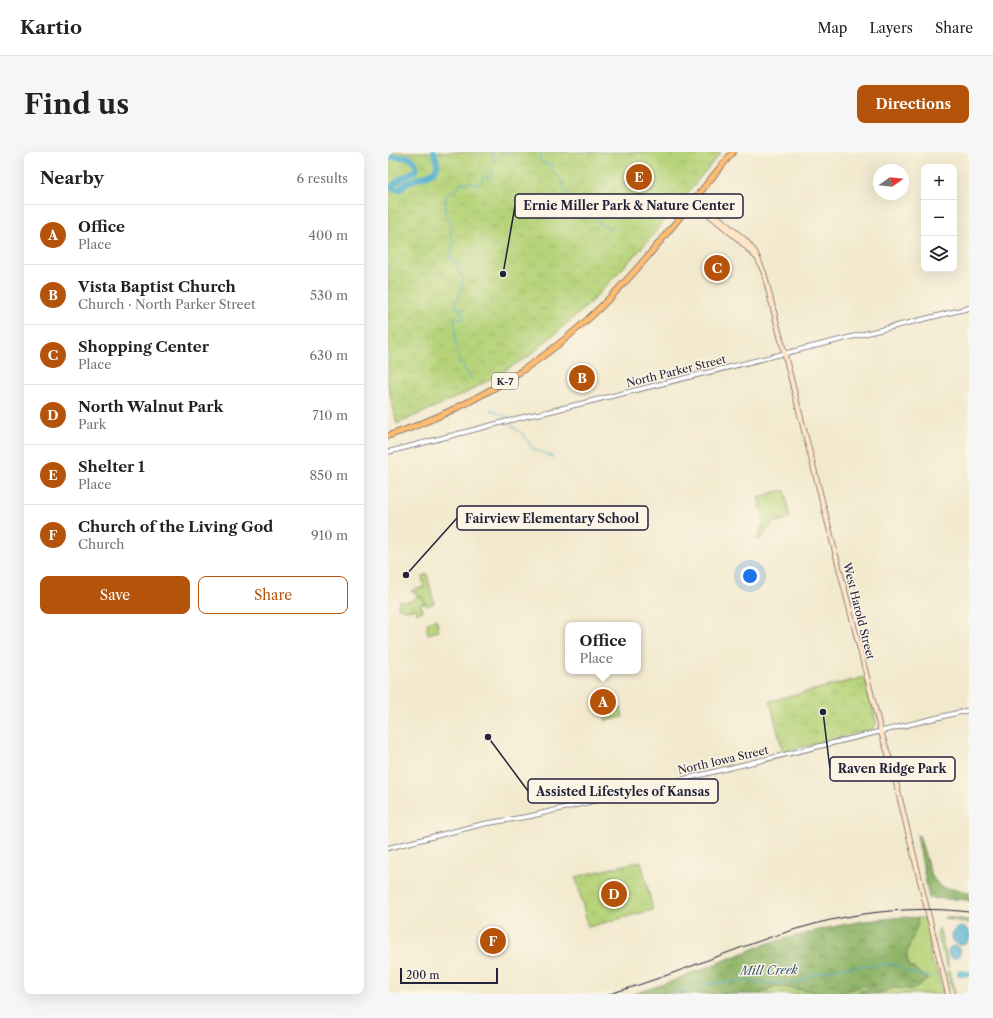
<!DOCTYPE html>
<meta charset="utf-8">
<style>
body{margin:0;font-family:"Libre Caslon Text",serif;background:#f6f6f6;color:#202124}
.controls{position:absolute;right:12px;top:12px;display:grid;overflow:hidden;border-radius:8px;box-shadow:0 4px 16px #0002}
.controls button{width:36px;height:36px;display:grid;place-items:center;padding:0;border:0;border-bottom:1px solid #e0e0e0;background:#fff;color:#202124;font:20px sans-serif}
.compass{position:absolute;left:485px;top:12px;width:36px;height:36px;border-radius:50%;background:#fff;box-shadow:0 4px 16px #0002;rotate:76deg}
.scale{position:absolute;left:12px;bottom:10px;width:98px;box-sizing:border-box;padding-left:4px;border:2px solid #22223b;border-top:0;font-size:11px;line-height:14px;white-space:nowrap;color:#22223b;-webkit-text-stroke:3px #fcf5e5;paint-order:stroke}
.you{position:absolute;left:362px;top:424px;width:14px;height:14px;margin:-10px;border:3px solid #fff;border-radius:50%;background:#1a73e8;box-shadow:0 0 0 6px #1a73e833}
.badge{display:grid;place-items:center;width:26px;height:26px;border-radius:50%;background:#b45309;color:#fff;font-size:13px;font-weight:700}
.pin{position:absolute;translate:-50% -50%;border:2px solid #fff;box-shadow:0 1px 4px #0006}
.popup{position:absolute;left:177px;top:470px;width:76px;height:52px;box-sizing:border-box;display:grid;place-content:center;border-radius:8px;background:#fff;filter:drop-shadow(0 1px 3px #0005);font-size:13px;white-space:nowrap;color:#757577}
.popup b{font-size:15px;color:#202124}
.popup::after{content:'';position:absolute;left:50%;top:100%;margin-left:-8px;border:8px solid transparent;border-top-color:#fff}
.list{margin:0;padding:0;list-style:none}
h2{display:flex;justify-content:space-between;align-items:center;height:52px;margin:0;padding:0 16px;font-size:17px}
h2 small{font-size:13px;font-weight:400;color:#757577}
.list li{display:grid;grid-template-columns:26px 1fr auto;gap:12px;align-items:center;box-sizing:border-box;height:60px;padding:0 16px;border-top:1px solid #e0e0e0}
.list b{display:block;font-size:15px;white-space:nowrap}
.list p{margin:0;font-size:13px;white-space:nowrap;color:#757577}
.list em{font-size:13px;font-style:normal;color:#757577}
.actions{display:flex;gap:8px;padding:12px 16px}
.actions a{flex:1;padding:9px 0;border:1px solid #b45309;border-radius:8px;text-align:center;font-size:14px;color:#b45309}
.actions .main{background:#b45309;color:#fff}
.icon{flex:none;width:22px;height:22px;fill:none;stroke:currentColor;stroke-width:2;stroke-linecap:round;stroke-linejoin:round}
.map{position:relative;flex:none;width:581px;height:842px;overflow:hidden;border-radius:8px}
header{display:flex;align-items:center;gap:24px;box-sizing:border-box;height:56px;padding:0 20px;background:#fff;border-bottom:1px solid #e0e0e0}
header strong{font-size:19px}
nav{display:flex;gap:22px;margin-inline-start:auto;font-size:14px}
.intro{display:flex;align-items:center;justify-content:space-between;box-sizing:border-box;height:96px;padding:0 24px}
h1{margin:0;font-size:28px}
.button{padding:10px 18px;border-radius:8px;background:#b45309;color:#fff;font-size:14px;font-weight:700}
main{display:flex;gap:24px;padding:0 24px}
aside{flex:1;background:#fff;border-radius:8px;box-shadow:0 4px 16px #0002}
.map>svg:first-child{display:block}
.green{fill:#b6d379;stroke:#6c7a5a}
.forest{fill:url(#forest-crowns);stroke:#596c52}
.park{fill:url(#park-crowns);stroke:#6c7a5a}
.water{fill:#52b2d0;stroke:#3a6a86}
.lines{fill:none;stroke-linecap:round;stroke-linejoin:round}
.stream{stroke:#52b2d0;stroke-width:1}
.river{stroke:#52b2d0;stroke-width:6}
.tertiary-casing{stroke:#6b686e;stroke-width:5.5}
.secondary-casing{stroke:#6b686e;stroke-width:6}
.trunk-casing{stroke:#6b686e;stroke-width:7}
.tertiary{stroke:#fff;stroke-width:4}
.secondary{stroke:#ffe4c6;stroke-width:4.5}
.trunk{stroke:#ffbb71;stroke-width:5.5}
.rail{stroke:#22223b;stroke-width:1}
.labels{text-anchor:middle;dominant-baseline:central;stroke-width:3;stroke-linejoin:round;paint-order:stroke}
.shield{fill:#fcf5e5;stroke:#63616e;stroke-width:1}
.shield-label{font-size:10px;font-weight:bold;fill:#22223b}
.street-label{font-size:11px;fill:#22223b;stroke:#fcf5e5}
.water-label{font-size:12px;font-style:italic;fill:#355c77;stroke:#fcf5e5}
.leader{fill:none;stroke:#22223b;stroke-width:1.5}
.callout-dot{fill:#22223b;stroke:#fcf5e5;stroke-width:1.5}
.callout{fill:#fcf5e5;stroke:#22223b;stroke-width:1.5}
.callout-label{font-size:12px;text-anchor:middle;font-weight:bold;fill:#22223b}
</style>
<header>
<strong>Kartio</strong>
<nav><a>Map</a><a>Layers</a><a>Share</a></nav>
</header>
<div class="intro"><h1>Find us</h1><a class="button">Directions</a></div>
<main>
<aside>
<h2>Nearby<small>6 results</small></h2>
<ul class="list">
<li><span class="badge">A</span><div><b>Office</b><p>Place</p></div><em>400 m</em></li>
<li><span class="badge">B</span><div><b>Vista Baptist Church</b><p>Church · North Parker Street</p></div><em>530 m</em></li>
<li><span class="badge">C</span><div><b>Shopping Center</b><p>Place</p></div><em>630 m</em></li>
<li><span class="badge">D</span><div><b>North Walnut Park</b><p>Park</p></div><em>710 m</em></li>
<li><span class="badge">E</span><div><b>Shelter 1</b><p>Place</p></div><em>850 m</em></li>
<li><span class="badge">F</span><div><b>Church of the Living God</b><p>Church</p></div><em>910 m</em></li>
</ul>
<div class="actions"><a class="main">Save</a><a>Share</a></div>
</aside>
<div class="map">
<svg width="581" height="842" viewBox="0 0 581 842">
<defs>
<pattern id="forest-crowns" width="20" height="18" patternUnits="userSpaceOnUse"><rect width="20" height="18" fill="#90b569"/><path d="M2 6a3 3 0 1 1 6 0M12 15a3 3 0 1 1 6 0" fill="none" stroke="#759358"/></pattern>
<pattern id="park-crowns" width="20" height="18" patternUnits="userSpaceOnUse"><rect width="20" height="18" fill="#b6d379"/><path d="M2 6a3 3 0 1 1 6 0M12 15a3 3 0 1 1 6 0" fill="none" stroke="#9cb56a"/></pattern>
</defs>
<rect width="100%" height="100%" fill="#fcf5e5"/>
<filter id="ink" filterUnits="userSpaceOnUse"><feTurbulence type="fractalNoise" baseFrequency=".025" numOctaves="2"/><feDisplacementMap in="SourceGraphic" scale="8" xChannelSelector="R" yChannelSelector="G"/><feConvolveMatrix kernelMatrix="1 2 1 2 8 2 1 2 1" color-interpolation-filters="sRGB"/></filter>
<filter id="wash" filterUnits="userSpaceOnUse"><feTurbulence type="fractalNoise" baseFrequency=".012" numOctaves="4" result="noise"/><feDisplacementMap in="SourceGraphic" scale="16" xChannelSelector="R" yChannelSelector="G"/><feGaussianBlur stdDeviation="0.9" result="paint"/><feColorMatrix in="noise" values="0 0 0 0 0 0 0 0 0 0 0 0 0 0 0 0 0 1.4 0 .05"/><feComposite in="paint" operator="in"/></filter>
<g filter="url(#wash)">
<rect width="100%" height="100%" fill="#f2e9cd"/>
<g class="green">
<path d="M39,422L46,451L38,454L36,447L23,439L36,435L34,424Z"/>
<path d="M48,467L51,479L40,482L39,476L40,470Z"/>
<path d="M233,556L235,565L218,569L216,561Z"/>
<path d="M529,766H535L540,773L543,810L548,816L555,842H486L507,836L525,837L540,827C534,823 527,819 522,814C511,801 531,780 529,766Z"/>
<path d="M551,776L561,815L560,816L549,783Z"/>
<path d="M562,818L567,842H565L559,820Z"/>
<path d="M484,832L485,835L464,842H370L387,834L446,842Z"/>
</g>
<g class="forest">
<path d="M529,683H531L543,723L552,735L581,740V750L580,748L541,746Z"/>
<path d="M514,765L529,766L530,771L518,802L521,813L540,827L525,837L507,836L486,842H464L485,835L484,832L446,842L387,834L370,842H246L281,830L381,791L435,777L470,770Z"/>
<path d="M557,765L581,768V771L557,767Z"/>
</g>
<g class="park">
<path d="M0,0H333L260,89L199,154L141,204L80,240L9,272L0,233Z"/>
<path d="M389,339H397L402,366L384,371L371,389L369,387C378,366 377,368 370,346Z"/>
<path d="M29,444L36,447L37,451L33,452L34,459L29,461L28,457L18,458L10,456L11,449L22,450Z"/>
<path d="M477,525L488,569V572L485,577L395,600L382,549Z"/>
<path d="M253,709L265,758L200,775L188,725Z"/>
</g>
<g class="water">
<circle cx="573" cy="784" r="9"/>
<circle cx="566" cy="800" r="6"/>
</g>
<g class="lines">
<g class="stream">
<path d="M155,0L151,8L161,13L165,12L163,17L175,29V35L181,45L183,56L206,65L212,72L220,75L222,79"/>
<path d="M105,7L107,8L117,0"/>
<path d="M84,228L75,214L71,211V204L67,187L68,179L66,167L68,164L73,168L77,166V164L72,160L75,157L68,156L67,152C73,144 73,135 75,126L71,123L70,112L62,105L66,91L62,81L63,73L61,66L57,61L58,49L57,43L69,37L73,31L83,30L88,33C94,32 94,27 96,23L99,25L100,28L102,27L104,21L101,17L106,10L104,6L105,4V0"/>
<path d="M102,257L120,266"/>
<path d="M122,271L124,274L135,282L145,297L165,305"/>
<path d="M286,842L310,833L348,829L379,831L412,830L426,822L451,816L472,814L508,812L519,820L544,825"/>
</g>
<g class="river">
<path d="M0,7L2,5H20L27,10L29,17C20,25 10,25 4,35L11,38C14,35 17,32 21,30C37,22 57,24 46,0"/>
<path d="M572,821L581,822"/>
</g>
</g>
</g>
<g filter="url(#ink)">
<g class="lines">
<g class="tertiary-casing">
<g id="tertiary">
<path d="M0,300L143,263L155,261L581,156"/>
<path d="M0,696L95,672L143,664L581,558"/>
</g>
</g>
<g class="secondary-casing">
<g id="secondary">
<path d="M306,48H310L357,88L367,100L376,121L493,580L503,611L560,842"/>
<path d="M306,48L307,51L349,86L370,107"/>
</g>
</g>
<g class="trunk-casing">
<path id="trunk" d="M0,284C72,260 142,220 198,169C253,119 297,57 345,0"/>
</g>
<use href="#tertiary" class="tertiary"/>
<use href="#secondary" class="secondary"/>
<use href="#trunk" class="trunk"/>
<path class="rail" d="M221,842C293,822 361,788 434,770C481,759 532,754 581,760"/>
</g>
</g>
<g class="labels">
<rect class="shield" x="104" y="221" width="26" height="16" rx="3"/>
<g class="shield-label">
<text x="117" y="229">K-7</text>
</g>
<g class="street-label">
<text transform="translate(288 219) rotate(-14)">North Parker Street</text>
<text transform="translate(471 459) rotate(76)">West Harold Street</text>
<text transform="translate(335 608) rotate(-13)">North Iowa Street</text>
</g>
<g class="water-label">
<text transform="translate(381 818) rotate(-1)">Mill Creek</text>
</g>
</g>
<path class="leader" d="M115 122L127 54M18 423L69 366M435 560L442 617M100 585L140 639"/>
<g class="callout-dot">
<circle cx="115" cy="122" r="4"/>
<circle cx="18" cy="423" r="4"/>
<circle cx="435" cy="560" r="4"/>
<circle cx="100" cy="585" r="4"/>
</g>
<g class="callout">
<rect x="127" y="42" width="228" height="24" rx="4"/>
<rect x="69" y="354" width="191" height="24" rx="4"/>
<rect x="442" y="605" width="125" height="24" rx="4"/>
<rect x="140" y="627" width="190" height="24" rx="4"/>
</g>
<g class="callout-label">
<text x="241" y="58">Ernie Miller Park &amp; Nature Center</text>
<text x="164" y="371">Fairview Elementary School</text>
<text x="504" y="621">Raven Ridge Park</text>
<text x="235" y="644">Assisted Lifestyles of Kansas</text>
</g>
</svg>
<div class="controls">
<button>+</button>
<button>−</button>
<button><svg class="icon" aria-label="layers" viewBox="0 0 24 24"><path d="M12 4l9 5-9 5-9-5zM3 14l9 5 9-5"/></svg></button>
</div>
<svg class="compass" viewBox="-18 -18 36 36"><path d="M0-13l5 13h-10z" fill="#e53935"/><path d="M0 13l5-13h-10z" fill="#757577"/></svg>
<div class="scale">200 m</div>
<div class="you"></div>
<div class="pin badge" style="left:215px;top:550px">A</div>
<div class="popup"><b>Office</b>Place</div>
<div class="pin badge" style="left:194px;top:226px">B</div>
<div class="pin badge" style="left:329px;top:116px">C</div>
<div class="pin badge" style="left:226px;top:742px">D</div>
<div class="pin badge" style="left:251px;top:25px">E</div>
<div class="pin badge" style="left:105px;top:789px">F</div>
</div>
</main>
